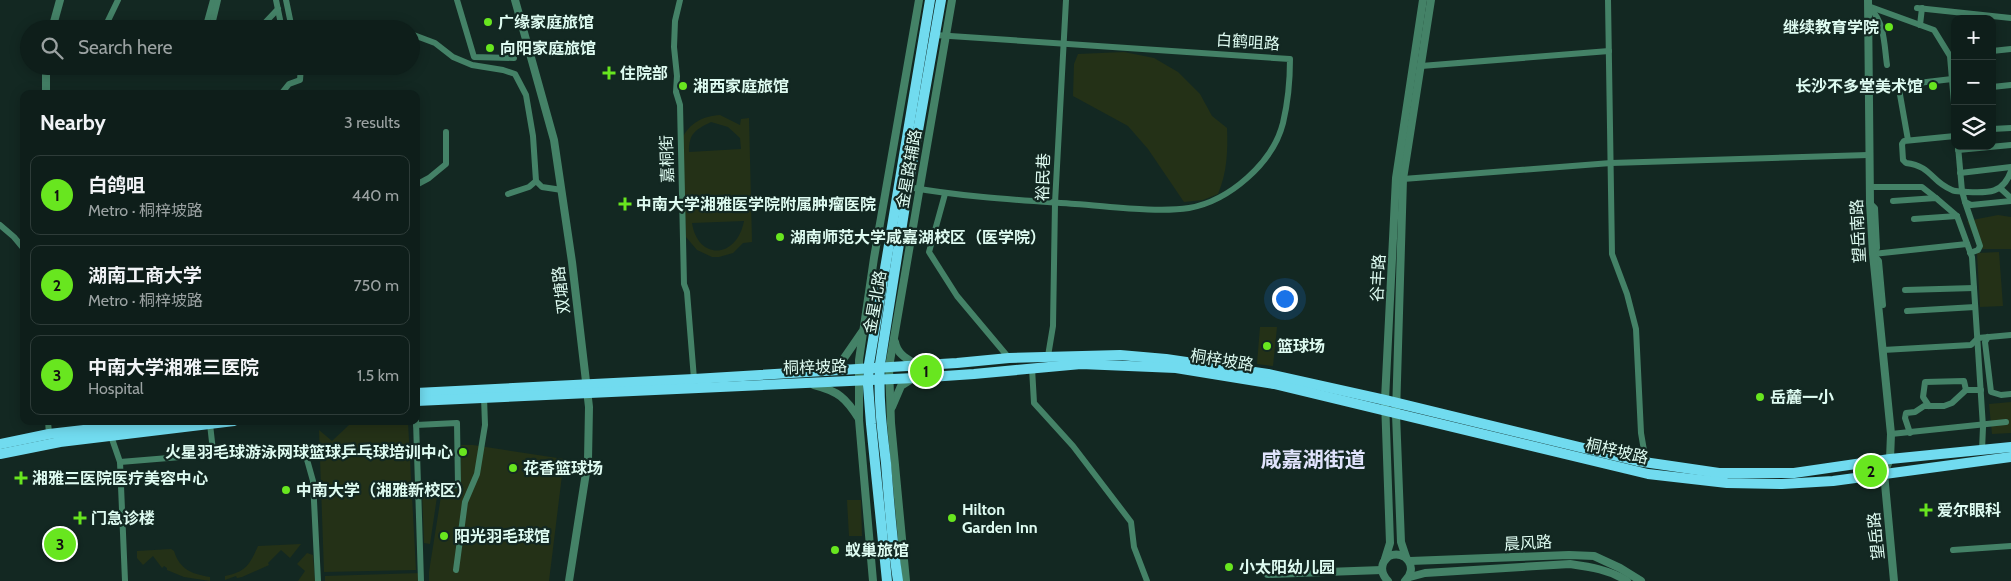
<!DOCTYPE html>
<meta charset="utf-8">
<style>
body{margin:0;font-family:Cabin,"Noto Sans SC",sans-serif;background:#172723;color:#f1f3f6}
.controls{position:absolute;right:15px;top:15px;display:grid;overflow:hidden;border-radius:10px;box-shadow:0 2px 12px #0003}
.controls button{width:45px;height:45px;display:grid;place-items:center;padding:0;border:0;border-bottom:1px solid #2e3c39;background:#0e1e1a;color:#f1f3f6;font:25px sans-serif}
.you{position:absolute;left:1284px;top:298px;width:18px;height:18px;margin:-12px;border:4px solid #fff;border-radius:50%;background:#1a73e8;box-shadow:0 0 0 8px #1a73e833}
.badge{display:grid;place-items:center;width:32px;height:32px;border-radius:50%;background:#68e61f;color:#111;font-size:16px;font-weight:700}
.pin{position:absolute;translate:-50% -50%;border:2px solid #fff;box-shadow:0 1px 5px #0006}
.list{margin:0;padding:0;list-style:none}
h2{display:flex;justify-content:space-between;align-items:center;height:65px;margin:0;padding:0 20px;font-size:21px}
h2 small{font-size:16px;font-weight:400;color:#9ba2a2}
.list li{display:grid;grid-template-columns:32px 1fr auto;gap:15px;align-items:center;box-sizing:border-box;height:80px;margin:0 10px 10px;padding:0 10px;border:1px solid #2e3c39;border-radius:10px}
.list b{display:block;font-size:19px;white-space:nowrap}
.list p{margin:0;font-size:16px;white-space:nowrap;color:#9ba2a2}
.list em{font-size:16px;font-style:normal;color:#9ba2a2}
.icon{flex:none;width:28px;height:28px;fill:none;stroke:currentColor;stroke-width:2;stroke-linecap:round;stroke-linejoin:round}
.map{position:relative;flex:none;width:2011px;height:581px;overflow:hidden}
.search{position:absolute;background:#0e1e1a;box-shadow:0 2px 12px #0003;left:20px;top:20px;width:400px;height:55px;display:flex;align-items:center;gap:12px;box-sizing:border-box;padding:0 18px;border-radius:28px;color:#9ba2a2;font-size:19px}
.panel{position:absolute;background:#0e1e1a;box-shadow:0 2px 12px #0003;left:20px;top:90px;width:400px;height:335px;border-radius:10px}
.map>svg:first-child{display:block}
.green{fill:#243117;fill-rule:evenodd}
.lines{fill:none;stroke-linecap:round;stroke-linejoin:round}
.minor{stroke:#448267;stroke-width:6}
.tertiary{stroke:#448267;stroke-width:8}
.primary{stroke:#71dbef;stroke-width:10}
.poi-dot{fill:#68e61f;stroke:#132822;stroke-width:2}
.labels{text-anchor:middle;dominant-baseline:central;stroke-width:4.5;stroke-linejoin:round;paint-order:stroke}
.poi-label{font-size:16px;font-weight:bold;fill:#defbf1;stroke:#132822;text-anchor:start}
.street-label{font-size:16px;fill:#defbf1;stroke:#132822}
.district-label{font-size:21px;font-weight:bold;fill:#e0e3fc;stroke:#132822}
</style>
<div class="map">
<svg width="2011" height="581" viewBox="0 0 2011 581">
<rect width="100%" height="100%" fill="#132822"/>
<g class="green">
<path d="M1124,52L1154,58L1178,72L1200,94L1212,116L1227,128C1228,151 1227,173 1218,194L1203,200L1184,202L1148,149L1128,126L1073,96L1074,64L1078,54Z"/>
<path d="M720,115L740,125L741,119L749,118L752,242L743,243L733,253L719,257H712L697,250L686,237L682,139C689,123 703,116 720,115ZM711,122L728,127L740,138L741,149L689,152C689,133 695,130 711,122ZM744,221C737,259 698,261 692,223Z"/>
<path d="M1998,215L2011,217V249H1979L1967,221Z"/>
<path d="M1999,252L2003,306L1980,307L1977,253Z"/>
<path d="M1260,327H1277L1273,366L1257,364Z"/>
<path d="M2011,402V433L1992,434L1989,404Z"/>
<path d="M408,422L416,570L324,572L319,430L332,441L349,425H384Z"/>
<path d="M461,445H473L564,459L549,581H429V572L441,496L449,495L460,485Z"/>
<path d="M442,488L446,493L437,497L430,544L424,543L422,491Z"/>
<path d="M847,500H861L862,536H849Z"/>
<path d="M301,544L290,558L281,550L268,563L269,565L242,577L237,578L236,576L225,580V576C246,572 250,564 258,546Z"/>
<path d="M171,549L174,551C180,570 192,574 210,577V581L184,577L167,570V568L164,566L162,568L153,556L143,565L137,558V551Z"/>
<path d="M307,553L313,555L315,581H298L305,571L297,564Z"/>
<path d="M421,573V581H325V576Z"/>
</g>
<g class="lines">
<g class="minor">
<path d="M276,0L282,29"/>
<path d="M286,0L292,29"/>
<path d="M457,0L474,57L514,58"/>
<path d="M680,0L675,21L674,47L677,76L676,92L680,105L684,284L687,292L694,379"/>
<path d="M1608,0L1612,254L1627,294L1636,329L1641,433L1646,462"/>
<path d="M1868,6L1934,30L1950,56L1955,115"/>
<path d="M1870,8C1885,23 1884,44 1887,65"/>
<path d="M1917,8L2011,18"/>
<path d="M1920,25L1922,8"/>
<path d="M104,29L118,0"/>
<path d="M205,29L213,0"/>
<path d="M211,29L218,0"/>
<path d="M259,29L278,9"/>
<path d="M411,34L435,43L453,57L472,65L503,70L515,74L526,95L533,136L536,181L542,187L562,190"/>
<path d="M1992,51L2011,49"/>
<path d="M1421,66L1609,51"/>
<path d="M1992,87L2011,85"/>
<path d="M281,94L289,84L300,80L301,66"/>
<path d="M1992,129L2011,128"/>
<path d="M1955,136L1904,141L1902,144L1903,160L1906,163C1932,166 1931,182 1952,190C1956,192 1962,191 1967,192C1988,193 2003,194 2011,171"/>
<path d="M1908,140L1899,89L1901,85L1952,79"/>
<path d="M1958,146L1962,191L1965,202L1971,205L2011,201"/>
<path d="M1958,150L2011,145"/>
<path d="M1960,173L2011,167"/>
<path d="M1403,179L1611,163L1868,155"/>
<path d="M416,185L429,178L446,164V132"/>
<path d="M908,187C963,197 1019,200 1075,204C1108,206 1157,213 1189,208C1229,201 1273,163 1283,123C1288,102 1290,79 1290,59L935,35"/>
<path d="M1869,187H1922L1936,198"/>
<path d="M2000,188L2011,198"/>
<path d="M508,194L529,187L536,181"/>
<path d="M945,194L929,252L957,296L1009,358"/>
<path d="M1893,201L1936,198L1957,216L1972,257L1983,427L1982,450"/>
<path d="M1965,202L1980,246L1978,250L1970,253"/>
<path d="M1870,203L1875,208L1877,248L1873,254"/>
<path d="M1914,219L1957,216"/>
<path d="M0,225L14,237L24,249"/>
<path d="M1873,254L1967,244"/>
<path d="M1873,254L1879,261L1883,305"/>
<path d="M1905,290L1974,288"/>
<path d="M1907,311L1975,307"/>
<path d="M1988,337L1985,342L1991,392L2001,395L2011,394"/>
<path d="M1883,350L1971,345L1978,338L2011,335"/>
<path d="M1048,356L1053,326L1055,203L1066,0"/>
<path d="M1032,368L1034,403L1073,446L1131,522L1134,547L1147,581"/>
<path d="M1929,406L1923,397L1925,382L1964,381L1966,390"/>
<path d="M48,421L49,434"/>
<path d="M416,421L421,581"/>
<path d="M210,424L213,451L217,454L293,452L306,456L313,481L318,581"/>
<path d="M416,425L457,423L458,485L418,488"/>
<path d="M1910,433L1905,418L1906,413L1915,412L1924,406H1944L1952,403L1966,390H1981"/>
<path d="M1891,434L2006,422"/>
<path d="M111,436L120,462L125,581"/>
<path d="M120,462L205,455L213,451"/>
<path d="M1953,550L2011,546"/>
<path d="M456,570L465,502L477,474L485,425L484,397"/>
</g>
<g class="tertiary">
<path d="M515,0L554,140L572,262L589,407L588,460L569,581"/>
<path d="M1868,0L1870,203L1873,254L1891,434L1890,459L1884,473L1894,581"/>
<path d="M52,29L60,0"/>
<path d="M46,66V94"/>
<path d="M895,342C897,354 907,359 917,365"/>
<path d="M829,370L842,361L862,332"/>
<path d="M814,385C838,391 846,398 859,419"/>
<path d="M892,407L901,386L912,379"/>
<path d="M1406,557L1401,542L1396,414L1403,179L1431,0"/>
<path d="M1385,559L1390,543L1385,400L1396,178L1423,0"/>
<path d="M1410,561L1569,555L1594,556L1620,568L1641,581"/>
<path d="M1268,574L1382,570"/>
<path d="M1410,577L1425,573L1570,564C1591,567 1610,570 1627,581"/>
<path d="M873,581L859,420V360L874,258L919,0"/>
<path d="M906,581L891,423L889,367L952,0"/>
<path d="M1388,581C1380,573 1380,563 1389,556C1406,549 1419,568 1405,581"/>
</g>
<g class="primary">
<path d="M416,393L694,379L957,363L1009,358L1120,355L1166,359L1268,374L1385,400L1637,461L1719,473H1794L1890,459L2011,447"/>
<path d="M416,401L915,378L974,374L1081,364L1176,368L1274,384L1648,474L1727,483L1782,484L1833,481L2011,457"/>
<path d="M0,444L49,434L162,421"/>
<path d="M0,454L60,442L234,421"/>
<path d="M887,581L871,424L868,385L869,364L930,0"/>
<path d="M898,581C892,542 889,502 886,463C882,430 878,397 880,364L908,187L941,0"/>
</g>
</g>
<g class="poi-dot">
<circle cx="488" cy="22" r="5"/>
<circle cx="1889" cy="27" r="5"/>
<circle cx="490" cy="48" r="5"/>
<path d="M606.5 65.5h5v5h5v5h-5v5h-5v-5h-5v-5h5z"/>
<circle cx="683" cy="86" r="5"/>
<circle cx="1933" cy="86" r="5"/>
<path d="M622.5 196.5h5v5h5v5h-5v5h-5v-5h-5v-5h5z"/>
<circle cx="780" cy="237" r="5"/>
<circle cx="1267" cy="346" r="5"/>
<circle cx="1760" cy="397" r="5"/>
<circle cx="463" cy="452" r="5"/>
<circle cx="513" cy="468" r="5"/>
<path d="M18.5 470.5h5v5h5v5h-5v5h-5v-5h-5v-5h5z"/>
<circle cx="286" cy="490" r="5"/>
<path d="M1923.5 502.5h5v5h5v5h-5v5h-5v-5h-5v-5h5z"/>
<path d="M77.5 510.5h5v5h5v5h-5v5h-5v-5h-5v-5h5z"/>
<circle cx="952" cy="518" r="5"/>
<circle cx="444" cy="536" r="5"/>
<circle cx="835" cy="550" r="5"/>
<circle cx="1229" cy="567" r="5"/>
</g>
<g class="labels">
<g class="poi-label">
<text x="498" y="22">广缘家庭旅馆</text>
<text x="1879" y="27" text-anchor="end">继续教育学院</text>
<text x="500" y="48">向阳家庭旅馆</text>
<text x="620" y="73">住院部</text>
<text x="693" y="86">湘西家庭旅馆</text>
<text x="1923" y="86" text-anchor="end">长沙不多堂美术馆</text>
<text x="636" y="204">中南大学湘雅医学院附属肿瘤医院</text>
<text x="790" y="237">湖南师范大学咸嘉湖校区（医学院）</text>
<text x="1277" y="346">篮球场</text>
<text x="1770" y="397">岳麓一小</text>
<text x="453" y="452" text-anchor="end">火星羽毛球游泳网球篮球乒乓球培训中心</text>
<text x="523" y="468">花香篮球场</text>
<text x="32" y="478">湘雅三医院医疗美容中心</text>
<text x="296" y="490">中南大学（湘雅新校区）</text>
<text x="962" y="509">Hilton<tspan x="962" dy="18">Garden Inn</tspan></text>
<text x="1937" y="510">爱尔眼科</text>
<text x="91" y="518">门急诊楼</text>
<text x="454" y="536">阳光羽毛球馆</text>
<text x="845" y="550">蚁巢旅馆</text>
<text x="1239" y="567">小太阳幼儿园</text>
</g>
<g class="street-label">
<text transform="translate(1248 42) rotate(4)">白鹤咀路</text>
<text transform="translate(667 159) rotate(-92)">嘉桐街</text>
<text transform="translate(909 169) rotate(-80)">金星路辅路</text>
<text transform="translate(1043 177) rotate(-88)">裕民巷</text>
<text transform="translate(1858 231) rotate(-93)">望岳南路</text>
<text transform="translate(1378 278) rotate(-87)">谷丰路</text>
<text transform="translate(561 290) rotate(-97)">双塘路</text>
<text transform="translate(875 302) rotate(-80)">金星北路</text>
<text transform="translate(1222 360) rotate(9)">桐梓坡路</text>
<text transform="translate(815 367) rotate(-2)">桐梓坡路</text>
<text transform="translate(1617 451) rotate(13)">桐梓坡路</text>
<text transform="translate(1876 536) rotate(-96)">望岳路</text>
<text transform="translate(1528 543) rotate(-3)">晨风路</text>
</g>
<g class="district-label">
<text x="1313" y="459">咸嘉湖街道</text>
</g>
</g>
</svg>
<div class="controls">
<button>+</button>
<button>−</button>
<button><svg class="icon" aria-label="layers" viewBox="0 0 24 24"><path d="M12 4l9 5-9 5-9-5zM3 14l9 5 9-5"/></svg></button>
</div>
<div class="you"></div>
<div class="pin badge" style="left:926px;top:371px">1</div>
<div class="pin badge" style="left:1871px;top:471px">2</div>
<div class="pin badge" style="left:60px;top:544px">3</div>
<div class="search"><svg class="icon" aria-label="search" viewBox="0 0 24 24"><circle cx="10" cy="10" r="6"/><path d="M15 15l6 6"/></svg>Search here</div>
<section class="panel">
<h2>Nearby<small>3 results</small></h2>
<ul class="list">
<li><span class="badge">1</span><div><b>白鸽咀</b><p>Metro · 桐梓坡路</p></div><em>440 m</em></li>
<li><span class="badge">2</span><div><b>湖南工商大学</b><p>Metro · 桐梓坡路</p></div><em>750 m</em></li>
<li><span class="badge">3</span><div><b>中南大学湘雅三医院</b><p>Hospital</p></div><em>1.5 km</em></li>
</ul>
</section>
</div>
